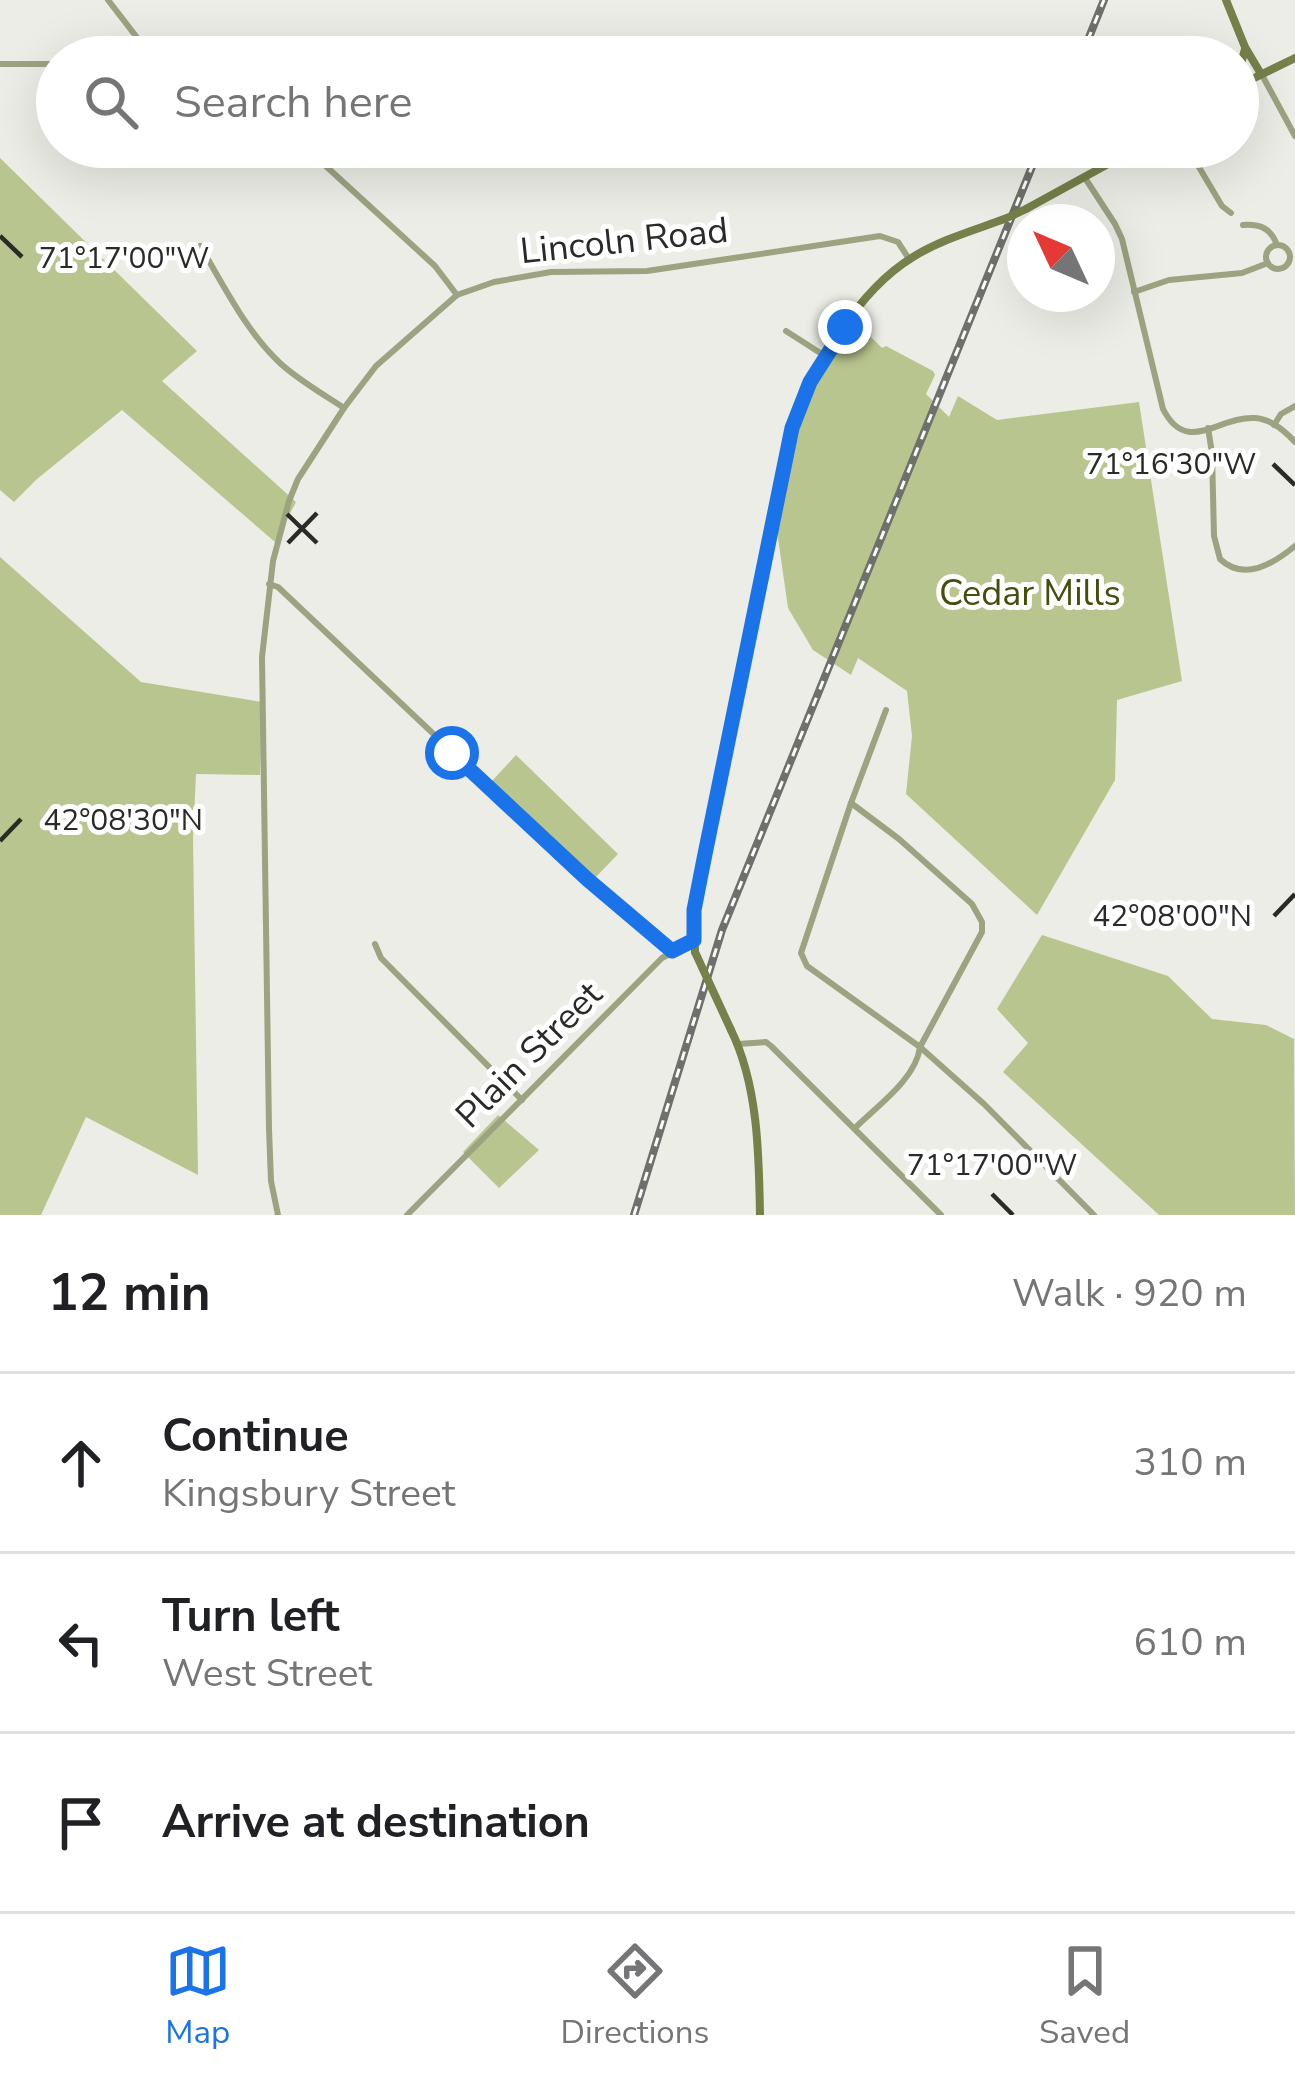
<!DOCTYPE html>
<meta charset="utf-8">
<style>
body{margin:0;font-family:"Nunito Sans",sans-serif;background:#f2f2f2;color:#202124}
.compass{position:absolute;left:1007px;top:204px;width:108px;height:108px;border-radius:50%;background:#fff;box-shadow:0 12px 48px #0002;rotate:314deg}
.stop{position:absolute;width:36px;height:36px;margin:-27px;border:9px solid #1a73e8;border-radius:50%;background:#fff}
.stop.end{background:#1a73e8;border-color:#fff;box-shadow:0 3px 12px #0008}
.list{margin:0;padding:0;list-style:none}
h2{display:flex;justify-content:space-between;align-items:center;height:156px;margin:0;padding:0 48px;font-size:51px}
h2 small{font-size:39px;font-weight:400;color:#757577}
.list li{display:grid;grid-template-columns:78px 1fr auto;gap:36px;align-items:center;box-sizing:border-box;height:180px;padding:0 48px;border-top:3px solid #e0e0e0}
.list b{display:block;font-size:45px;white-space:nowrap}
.list p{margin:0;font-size:39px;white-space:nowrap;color:#757577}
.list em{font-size:39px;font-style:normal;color:#757577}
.icon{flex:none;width:66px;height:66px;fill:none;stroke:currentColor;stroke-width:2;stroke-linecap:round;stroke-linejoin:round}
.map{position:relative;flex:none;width:1295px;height:1215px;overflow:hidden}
.search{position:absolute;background:#fff;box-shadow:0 12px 48px #0002;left:36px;right:36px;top:36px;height:132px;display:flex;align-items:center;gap:30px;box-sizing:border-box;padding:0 42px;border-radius:66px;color:#757577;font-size:45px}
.sheet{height:696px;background:#fff}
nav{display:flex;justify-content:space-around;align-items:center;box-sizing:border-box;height:168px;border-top:3px solid #e0e0e0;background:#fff;font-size:33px;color:#757577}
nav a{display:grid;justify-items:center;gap:6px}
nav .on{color:#1a73e8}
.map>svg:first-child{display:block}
.green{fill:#b9c58e}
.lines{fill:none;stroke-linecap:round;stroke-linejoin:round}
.street{stroke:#9ba380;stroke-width:6}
.secondary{stroke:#75804a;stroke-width:8}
.rail-casing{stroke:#6e706b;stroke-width:8}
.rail{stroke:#fff;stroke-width:3;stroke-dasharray:9;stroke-linecap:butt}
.secondary-bridge{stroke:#75804a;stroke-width:8}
.route{stroke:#1a73e8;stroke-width:15}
.ticks{fill:none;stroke:#2a2b28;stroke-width:4.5}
.labels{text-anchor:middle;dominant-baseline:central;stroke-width:10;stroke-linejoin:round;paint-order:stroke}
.street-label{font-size:36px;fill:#2a2b28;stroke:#fff}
.park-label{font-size:36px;fill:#444e0d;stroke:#fff}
.ticks-label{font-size:30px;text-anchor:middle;fill:#2a2b28;stroke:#fff;stroke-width:10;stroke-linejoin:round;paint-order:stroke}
</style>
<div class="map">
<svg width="1295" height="1215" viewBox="0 0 1295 1215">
<rect width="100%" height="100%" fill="#ebede6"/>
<g class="green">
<path d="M0,158L197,351L162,381L296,502L275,542L122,410L37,479L14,502L0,490Z"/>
<path d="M855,321L882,348L886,346L933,371L935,375L926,394L949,417L958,396L997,420L1139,402L1182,681L1117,700L1115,780L1037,915L906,794L912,736L907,691L858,658L851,675L813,650L788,608L774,510L792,425L814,384Z"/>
<path d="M0,557L141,682L262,702L260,775L196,774L193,839L198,1175L86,1117L41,1215H0Z"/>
<path d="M516,755L618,854L594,879L492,781Z"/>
<path d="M1042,935L1168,976L1212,1019L1266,1025L1294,1039L1295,1215H1159L1003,1072L1028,1043L997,1009Z"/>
<path d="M498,1115L539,1150L499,1188L463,1152Z"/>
</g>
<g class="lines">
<g class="street">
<path d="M108,0L152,57"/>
<path d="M0,64H57"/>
<path d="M1262,75L1295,136"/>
<path d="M305,147L435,266L457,295"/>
<path d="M1187,147L1222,206L1231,213"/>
<path d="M1085,178L1115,224L1122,239L1163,409C1187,456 1218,416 1255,418C1271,419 1285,431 1295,442"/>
<path d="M1243,225C1260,224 1271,228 1277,245"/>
<circle cx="1278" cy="257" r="12"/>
<path d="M200,246C224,285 246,332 281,364C300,381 323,394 344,408"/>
<path d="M1134,292L1169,280L1242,273L1268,263"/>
<path d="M786,331L825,356"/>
<path d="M1274,425L1281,414L1295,406"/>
<path d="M1208,428L1212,453L1214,536L1220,559C1244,582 1273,564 1295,546"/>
<path d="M269,584L278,587L587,879L672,951"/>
<path d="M886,710L851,803L801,953L807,966L920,1047L984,1104L1094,1215"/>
<path d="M851,803L899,839L972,904L982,922V932L920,1047C916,1079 877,1106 855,1128"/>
<path d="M375,944L381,958L522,1100"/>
<path d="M738,1044L766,1042L771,1046L941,1215"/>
<path d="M278,1215L271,1181L269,1129L262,657L273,561L289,501L298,479L344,408L376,366L457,295L494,282L551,272L647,271L880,236L898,242L909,259"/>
<path d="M407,1215L662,958L693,941"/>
</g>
<g class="secondary">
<path d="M1226,0L1245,47L1261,74"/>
<path d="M1238,76L1245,49"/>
<path d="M1238,86L1295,58"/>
<path d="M1026,209L1139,147"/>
<path d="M695,952L694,910L706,849L792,428C813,368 857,291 913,257C942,239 975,230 1007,218"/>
<path d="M731,1030C758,1085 759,1154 760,1215"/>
</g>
<g class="rail-casing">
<g id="rail">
<path d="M1081,57L1104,0"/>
<path d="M634,1215L722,930L1040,147"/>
</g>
</g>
<use href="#rail" class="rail"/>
<g class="secondary-bridge">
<path d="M1007,218L1026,209"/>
<path d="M695,952L731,1030"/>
</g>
</g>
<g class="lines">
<path class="route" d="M452,753L587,879L672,951L694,940V910L704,859L792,428L810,382L845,327"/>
</g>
<path class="ticks" d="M0,236L22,257M1273,464L1295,485M287,514L317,543M288,543L317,513M0,841L21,819M1274,916L1295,894M992,1194L1013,1215"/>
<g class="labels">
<g class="street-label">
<text transform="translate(624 241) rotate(-6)">Lincoln Road</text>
<text transform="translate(529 1055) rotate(-45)">Plain Street</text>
</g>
<g class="park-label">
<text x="1030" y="593">Cedar Mills</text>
</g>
</g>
<g class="ticks-label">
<text x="124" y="268">71°17'00"W</text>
<text x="1171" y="474">71°16'30"W</text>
<text x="123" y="830">42°08'30"N</text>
<text x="1172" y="926">42°08'00"N</text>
<text x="992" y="1175">71°17'00"W</text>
</g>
</svg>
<svg class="compass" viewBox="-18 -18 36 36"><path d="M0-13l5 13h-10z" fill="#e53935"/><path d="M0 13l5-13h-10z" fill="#757577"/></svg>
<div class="stop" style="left:452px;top:753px"></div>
<div class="stop end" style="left:845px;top:327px"></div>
<div class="search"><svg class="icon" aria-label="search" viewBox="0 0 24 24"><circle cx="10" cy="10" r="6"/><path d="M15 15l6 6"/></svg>Search here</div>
</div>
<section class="sheet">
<h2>12 min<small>Walk · 920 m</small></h2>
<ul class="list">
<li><svg class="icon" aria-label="ahead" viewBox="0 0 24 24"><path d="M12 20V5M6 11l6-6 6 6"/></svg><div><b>Continue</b><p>Kingsbury Street</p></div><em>310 m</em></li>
<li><svg class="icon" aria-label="left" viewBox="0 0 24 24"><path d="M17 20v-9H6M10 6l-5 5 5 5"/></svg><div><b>Turn left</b><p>West Street</p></div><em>610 m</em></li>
<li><svg class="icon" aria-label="arrive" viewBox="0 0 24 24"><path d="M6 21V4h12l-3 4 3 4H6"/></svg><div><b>Arrive at destination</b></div></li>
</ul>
</section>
<nav>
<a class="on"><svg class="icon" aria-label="map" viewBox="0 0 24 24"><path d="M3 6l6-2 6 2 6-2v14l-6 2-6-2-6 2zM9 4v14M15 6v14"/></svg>Map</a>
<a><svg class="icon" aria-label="directions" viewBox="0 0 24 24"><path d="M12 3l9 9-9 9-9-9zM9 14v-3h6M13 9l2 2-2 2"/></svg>Directions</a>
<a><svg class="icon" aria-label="saved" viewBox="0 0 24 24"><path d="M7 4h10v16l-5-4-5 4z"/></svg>Saved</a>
</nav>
